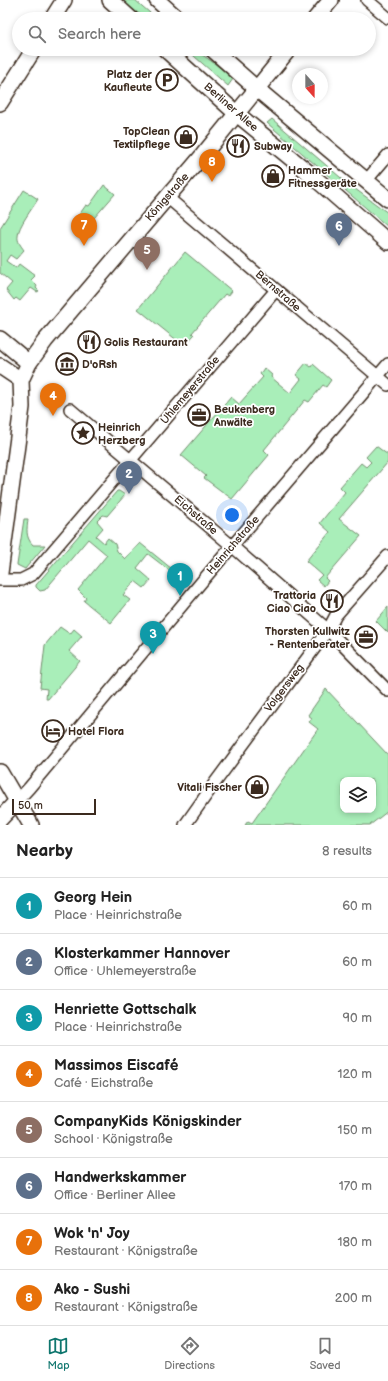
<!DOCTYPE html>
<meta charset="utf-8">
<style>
body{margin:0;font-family:"Balsamiq Sans",sans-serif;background:#f6f6f6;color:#222}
.controls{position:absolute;right:12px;bottom:12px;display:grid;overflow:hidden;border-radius:8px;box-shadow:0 2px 6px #0003}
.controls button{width:36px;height:36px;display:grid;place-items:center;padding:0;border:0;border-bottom:1px solid #e0e0e0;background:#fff;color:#222;font:20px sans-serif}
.compass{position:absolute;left:292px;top:68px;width:36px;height:36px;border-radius:50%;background:#fff;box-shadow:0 2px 6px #0003;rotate:159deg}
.scale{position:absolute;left:12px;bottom:10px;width:84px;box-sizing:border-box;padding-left:4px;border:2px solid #3b2a1e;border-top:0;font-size:11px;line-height:14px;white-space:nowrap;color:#3b2a1e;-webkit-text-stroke:3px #fff;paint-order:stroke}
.you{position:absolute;left:232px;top:515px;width:14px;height:14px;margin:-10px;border:3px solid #fff;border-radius:50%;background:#1a73e8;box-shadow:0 0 0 6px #1a73e833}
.badge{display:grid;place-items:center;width:26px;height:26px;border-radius:50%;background:#0f766e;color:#fff;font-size:13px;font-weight:700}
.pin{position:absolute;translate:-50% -33px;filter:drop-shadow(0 1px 2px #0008)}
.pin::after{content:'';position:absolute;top:21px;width:14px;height:12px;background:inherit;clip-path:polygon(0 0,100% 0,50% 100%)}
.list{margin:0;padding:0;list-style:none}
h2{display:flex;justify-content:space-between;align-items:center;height:52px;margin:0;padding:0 16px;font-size:17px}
h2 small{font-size:13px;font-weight:400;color:#767676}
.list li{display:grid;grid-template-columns:26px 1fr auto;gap:12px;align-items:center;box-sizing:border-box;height:56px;padding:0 16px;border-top:1px solid #e0e0e0}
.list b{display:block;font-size:15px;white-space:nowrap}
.list p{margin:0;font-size:13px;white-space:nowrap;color:#767676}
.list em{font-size:13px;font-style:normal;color:#767676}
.icon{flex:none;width:22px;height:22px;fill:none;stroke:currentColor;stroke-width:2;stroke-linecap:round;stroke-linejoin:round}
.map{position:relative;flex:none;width:388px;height:825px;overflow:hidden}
.search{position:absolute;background:#fff;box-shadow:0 2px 6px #0003;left:12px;right:12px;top:12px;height:44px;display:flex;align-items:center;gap:10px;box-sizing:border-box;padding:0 14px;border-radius:22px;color:#767676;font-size:15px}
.sheet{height:500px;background:#fff}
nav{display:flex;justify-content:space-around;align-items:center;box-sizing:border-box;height:56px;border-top:1px solid #e0e0e0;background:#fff;font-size:11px;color:#767676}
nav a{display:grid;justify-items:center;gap:2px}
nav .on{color:#0f766e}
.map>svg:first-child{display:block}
.green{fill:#a9eeb9;stroke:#728c6c;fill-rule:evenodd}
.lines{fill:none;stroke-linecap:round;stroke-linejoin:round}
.street-casing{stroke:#3b2a1e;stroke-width:14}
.secondary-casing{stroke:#3b2a1e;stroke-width:18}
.street{stroke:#fff;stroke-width:11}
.secondary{stroke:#fff;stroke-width:15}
.labels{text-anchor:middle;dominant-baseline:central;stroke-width:3.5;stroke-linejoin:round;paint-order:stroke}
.poi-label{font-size:11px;font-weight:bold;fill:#3b2a1e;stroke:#fff;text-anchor:start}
.street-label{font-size:11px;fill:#3b2a1e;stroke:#fff}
</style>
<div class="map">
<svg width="388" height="825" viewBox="0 0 388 825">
<rect width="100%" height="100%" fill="#fff"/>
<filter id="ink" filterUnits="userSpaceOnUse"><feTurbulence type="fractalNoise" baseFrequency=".025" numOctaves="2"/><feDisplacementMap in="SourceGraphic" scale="8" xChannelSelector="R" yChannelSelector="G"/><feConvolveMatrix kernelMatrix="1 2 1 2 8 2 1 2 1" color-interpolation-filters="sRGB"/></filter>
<g filter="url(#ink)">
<g class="green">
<path d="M121,0H135L157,19C143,19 131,9 121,0Z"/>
<path d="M186,49C199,49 223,70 233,79L228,86Z"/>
<path d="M272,119L347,183L388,213V227L267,123Z"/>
<path d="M104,185L115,194L80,234L71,226L86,205L89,206Z"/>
<path d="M24,190L38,199C33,208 18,226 18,236C17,241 21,246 24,250L16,259L10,255L6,261L16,268L19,264L35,276L31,280L37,286L36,288L39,291L37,292L31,288L20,301L16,298L14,300L6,290L12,283L0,273V228Z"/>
<path d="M185,252L232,291L228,296L225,294L192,333L194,335L184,346L138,309Z"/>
<path d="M306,363L311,367L313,364L331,380L326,387L323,385L309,402L305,400L264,450L269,455L232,499L204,478L206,476L181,455L231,397L239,404L263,377L260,374L264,368L272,375L271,377L290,393L301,379L296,375Z"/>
<path d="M376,446L388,455V462L339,519L361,536L325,578L328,581L324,586L317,580L322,575L306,561L330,532L320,523L345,492L340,487L361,463L366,467L371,462L366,457Z"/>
<path d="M117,491H119L125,495L107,516L103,515L97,521L103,528L96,536L104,543L108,538L115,544L117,551L125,559L140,543L172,569L170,571L148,554L137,568L151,580L144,588L135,581L123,595L130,600L111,623L84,601L86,598L78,590L107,555L88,539L45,590L40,591L36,587V585Z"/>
<path d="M24,519H28C27,529 25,537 33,545H45L25,569L17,565Z"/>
<path d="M388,607V633L376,621Z"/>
<path d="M60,627L70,634L74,629L82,636L69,651L80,661L48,699H46L47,689L40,688L45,645Z"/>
<path d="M326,689L388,755V811L370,825H245L248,821L252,823L318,729L309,722L312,718L308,715ZM343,780H373V810H343Z"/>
</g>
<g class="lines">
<g class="street-casing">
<g id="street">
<path d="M367,0L388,18"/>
<path d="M366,181L388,155"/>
<path d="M167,197L388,385"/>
<path d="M70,409L232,546L328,630L388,691"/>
<path d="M0,580H21L33,574L276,290"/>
<path d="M17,801L29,788L204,579L388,364"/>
<path d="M185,825L214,784L328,630L336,615L388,556"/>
</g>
</g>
<g class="secondary-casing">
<g id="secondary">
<path d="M110,0L131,19"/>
<path d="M157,0L178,19"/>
<path d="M52,19L64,0"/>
<path d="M315,19L331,0"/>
<path d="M165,49L237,114L309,173L388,242"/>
<path d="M212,49L257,89L388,199"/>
<path d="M0,103L34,49"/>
<path d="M0,339L29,363"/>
<path d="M0,366L21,380"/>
<path d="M0,573L22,407L21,380L29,363L45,341L203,155L289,49"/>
<path d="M0,772L31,825"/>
<path d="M0,819L17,801"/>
</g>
</g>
<use href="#street" class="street"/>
<use href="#secondary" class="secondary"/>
</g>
</g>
<defs>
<g id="parking-ring" transform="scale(1.15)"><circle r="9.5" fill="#fff" stroke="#3b2a1e" stroke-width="1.5"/><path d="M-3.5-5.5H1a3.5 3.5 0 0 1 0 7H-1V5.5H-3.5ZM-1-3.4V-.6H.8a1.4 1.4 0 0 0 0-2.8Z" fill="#3b2a1e"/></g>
<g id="shop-ring" transform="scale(1.15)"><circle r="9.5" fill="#fff" stroke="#3b2a1e" stroke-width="1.5"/><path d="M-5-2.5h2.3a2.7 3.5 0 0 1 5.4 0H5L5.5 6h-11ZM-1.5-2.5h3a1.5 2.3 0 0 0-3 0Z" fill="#3b2a1e"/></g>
<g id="restaurant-ring" transform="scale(1.15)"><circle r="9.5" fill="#fff" stroke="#3b2a1e" stroke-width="1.5"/><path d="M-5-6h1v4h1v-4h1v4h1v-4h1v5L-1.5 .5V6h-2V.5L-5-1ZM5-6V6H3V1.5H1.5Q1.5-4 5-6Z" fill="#3b2a1e"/></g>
<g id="museum-ring" transform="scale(1.15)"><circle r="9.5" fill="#fff" stroke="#3b2a1e" stroke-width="1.5"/><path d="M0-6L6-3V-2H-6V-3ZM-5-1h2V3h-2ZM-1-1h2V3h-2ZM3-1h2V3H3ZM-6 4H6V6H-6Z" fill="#3b2a1e"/></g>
<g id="office-ring" transform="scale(1.15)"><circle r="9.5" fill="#fff" stroke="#3b2a1e" stroke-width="1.5"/><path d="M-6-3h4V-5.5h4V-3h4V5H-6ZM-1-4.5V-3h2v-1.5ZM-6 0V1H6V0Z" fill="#3b2a1e"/></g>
<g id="sight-ring" transform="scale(1.15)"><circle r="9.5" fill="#fff" stroke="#3b2a1e" stroke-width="1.5"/><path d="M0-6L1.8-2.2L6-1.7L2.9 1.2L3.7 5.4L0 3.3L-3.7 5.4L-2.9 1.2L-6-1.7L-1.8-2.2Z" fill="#3b2a1e"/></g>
<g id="hotel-ring" transform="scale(1.15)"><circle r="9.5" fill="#fff" stroke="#3b2a1e" stroke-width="1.5"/><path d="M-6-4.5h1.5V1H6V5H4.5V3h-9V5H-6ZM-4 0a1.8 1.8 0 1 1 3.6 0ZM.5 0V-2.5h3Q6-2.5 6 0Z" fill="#3b2a1e"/></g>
</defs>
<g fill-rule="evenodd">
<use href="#parking-ring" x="167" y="80"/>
<use href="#shop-ring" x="186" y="137"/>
<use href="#restaurant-ring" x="238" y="146"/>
<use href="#shop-ring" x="273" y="176"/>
<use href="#restaurant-ring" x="89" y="342"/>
<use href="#museum-ring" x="67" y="364"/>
<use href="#office-ring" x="199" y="415"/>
<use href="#sight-ring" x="83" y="433"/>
<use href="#restaurant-ring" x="332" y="601"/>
<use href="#office-ring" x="366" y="637"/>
<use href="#hotel-ring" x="53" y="731"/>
<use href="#shop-ring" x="257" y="787"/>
</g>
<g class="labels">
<g class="poi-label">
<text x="152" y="74" text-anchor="end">Platz der<tspan x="152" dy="13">Kaufleute</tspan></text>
<text x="170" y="131" text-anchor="end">TopClean<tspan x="170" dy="13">Textilpflege</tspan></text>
<text x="254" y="146">Subway</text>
<text x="288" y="170">Hammer<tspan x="288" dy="13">Fitnessgeräte</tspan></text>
<text x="104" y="342">Golis Restaurant</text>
<text x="82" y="364">D'oRsh</text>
<text x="214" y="409">Beukenberg<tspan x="214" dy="13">Anwälte</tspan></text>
<text x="98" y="427">Heinrich<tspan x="98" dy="13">Herzberg</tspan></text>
<text x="316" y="595" text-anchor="end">Trattoria<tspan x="316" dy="13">Ciao Ciao</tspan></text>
<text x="350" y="631" text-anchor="end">Thorsten Kullwitz<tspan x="350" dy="13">- Rentenberater</tspan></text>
<text x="68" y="731">Hotel Flora</text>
<text x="242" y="787" text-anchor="end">Vitali Fischer</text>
</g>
<g class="street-label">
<text transform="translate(231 107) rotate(41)">Berliner Allee</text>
<text transform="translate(167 197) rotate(-49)">Königstraße</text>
<text transform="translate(278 291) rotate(41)">Bernstraße</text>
<text transform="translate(190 390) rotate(-50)">Uhlemeyerstraße</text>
<text transform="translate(196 515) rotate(41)">Eichstraße</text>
<text transform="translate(233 545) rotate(-49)">Heinrichstraße</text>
<text transform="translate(284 688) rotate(-53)">Volgersweg</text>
</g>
</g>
</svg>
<div class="controls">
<button><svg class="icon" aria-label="layers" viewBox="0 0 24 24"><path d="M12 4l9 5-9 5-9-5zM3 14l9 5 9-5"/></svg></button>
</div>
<svg class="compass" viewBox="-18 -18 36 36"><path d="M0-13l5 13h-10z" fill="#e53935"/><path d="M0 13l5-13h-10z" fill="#767676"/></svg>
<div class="scale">50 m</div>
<div class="you"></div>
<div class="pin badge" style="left:180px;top:596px;background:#0f9aa8">1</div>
<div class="pin badge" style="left:129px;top:494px;background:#5c6f8a">2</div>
<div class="pin badge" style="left:153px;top:654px;background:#0f9aa8">3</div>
<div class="pin badge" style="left:53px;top:416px;background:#e8710a">4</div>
<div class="pin badge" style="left:147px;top:270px;background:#8d6e63">5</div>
<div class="pin badge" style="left:339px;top:246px;background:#5c6f8a">6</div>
<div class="pin badge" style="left:84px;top:246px;background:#e8710a">7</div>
<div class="pin badge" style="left:212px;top:182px;background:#e8710a">8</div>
<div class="search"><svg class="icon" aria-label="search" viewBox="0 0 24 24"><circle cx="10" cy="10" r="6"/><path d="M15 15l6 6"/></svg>Search here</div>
</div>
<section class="sheet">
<h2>Nearby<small>8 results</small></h2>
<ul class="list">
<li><span class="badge" style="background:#0f9aa8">1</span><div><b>Georg Hein</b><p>Place · Heinrichstraße</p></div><em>60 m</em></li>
<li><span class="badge" style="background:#5c6f8a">2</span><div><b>Klosterkammer Hannover</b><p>Office · Uhlemeyerstraße</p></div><em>60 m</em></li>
<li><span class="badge" style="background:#0f9aa8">3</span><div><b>Henriette Gottschalk</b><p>Place · Heinrichstraße</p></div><em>90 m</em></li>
<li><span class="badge" style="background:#e8710a">4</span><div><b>Massimos Eiscafé</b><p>Café · Eichstraße</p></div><em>120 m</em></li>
<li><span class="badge" style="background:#8d6e63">5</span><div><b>CompanyKids Königskinder</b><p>School · Königstraße</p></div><em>150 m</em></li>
<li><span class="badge" style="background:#5c6f8a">6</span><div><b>Handwerkskammer</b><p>Office · Berliner Allee</p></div><em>170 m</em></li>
<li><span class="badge" style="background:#e8710a">7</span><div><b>Wok 'n' Joy</b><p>Restaurant · Königstraße</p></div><em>180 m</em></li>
<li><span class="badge" style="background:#e8710a">8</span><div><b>Ako - Sushi</b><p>Restaurant · Königstraße</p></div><em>200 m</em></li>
</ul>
</section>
<nav>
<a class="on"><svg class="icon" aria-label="map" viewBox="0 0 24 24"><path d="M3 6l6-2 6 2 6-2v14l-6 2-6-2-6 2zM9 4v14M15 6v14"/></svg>Map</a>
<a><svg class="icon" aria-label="directions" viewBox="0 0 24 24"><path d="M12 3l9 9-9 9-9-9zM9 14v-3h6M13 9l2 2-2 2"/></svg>Directions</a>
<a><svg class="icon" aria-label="saved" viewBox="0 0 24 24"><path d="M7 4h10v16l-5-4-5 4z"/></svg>Saved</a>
</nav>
